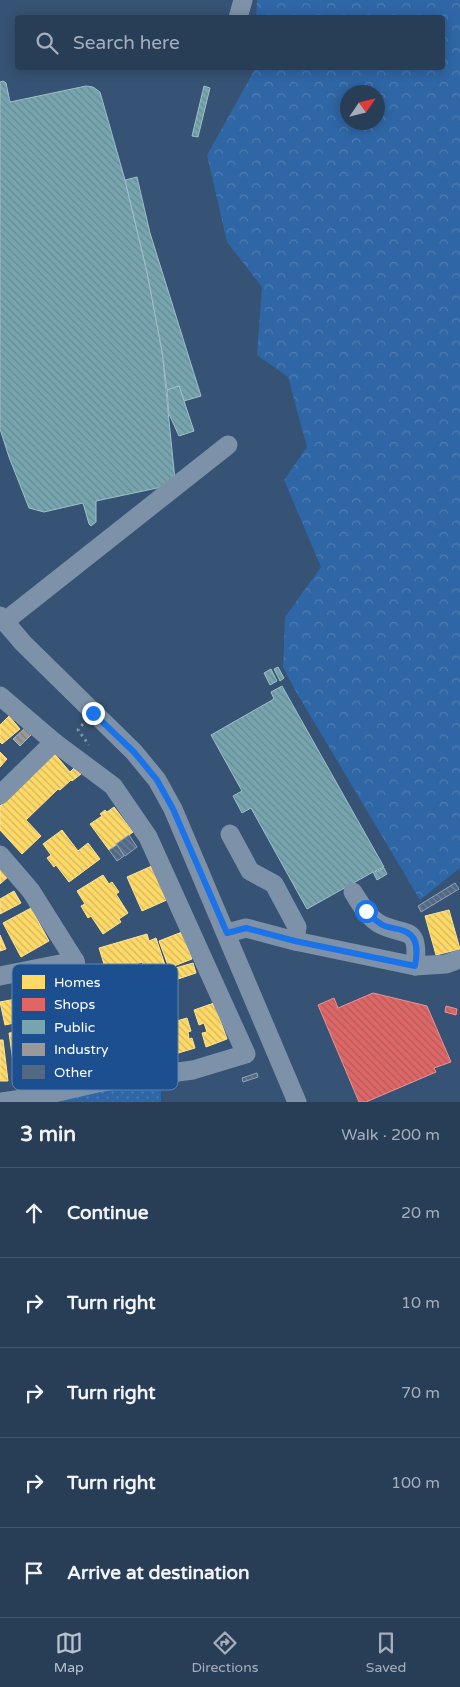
<!DOCTYPE html>
<meta charset="utf-8">
<style>
body{margin:0;font-family:"Varela Round",sans-serif;background:#344961;color:#f1f3f6}
.compass{position:absolute;left:340px;top:85px;width:45px;height:45px;border-radius:50%;background:#283e57;box-shadow:0 2px 12px #0003;rotate:55deg}
.stop{position:absolute;width:15px;height:15px;margin:-11px;border:4px solid #1a73e8;border-radius:50%;background:#fff}
.stop.end{background:#1a73e8;border-color:#fff;box-shadow:0 1px 5px #0008}
.list{margin:0;padding:0;list-style:none}
h2{display:flex;justify-content:space-between;align-items:center;height:65px;margin:0;padding:0 20px;font-size:21px}
h2 small{font-size:16px;font-weight:400;color:#a5aeba}
.list li{display:grid;grid-template-columns:32px 1fr auto;gap:15px;align-items:center;box-sizing:border-box;height:90px;padding:0 20px;border-top:1px solid #44576d}
.list b{display:block;font-size:19px;white-space:nowrap}
.list em{font-size:16px;font-style:normal;color:#a5aeba}
.icon{flex:none;width:28px;height:28px;fill:none;stroke:currentColor;stroke-width:2;stroke-linecap:round;stroke-linejoin:round}
.map{position:relative;flex:none;width:460px;height:1102px;overflow:hidden}
.search{position:absolute;background:#283e57;box-shadow:0 2px 12px #0003;left:15px;right:15px;top:15px;height:55px;display:flex;align-items:center;gap:12px;box-sizing:border-box;padding:0 18px;border-radius:5px;color:#a5aeba;font-size:19px}
.sheet{height:515px;background:#283e57}
nav{display:flex;justify-content:space-around;align-items:center;box-sizing:border-box;height:70px;border-top:1px solid #44576d;background:#283e57;font-size:14px;color:#a5aeba}
nav a{display:grid;justify-items:center;gap:2px}
nav .on{color:#b9c2ce}
.map>svg:first-child{display:block}
.grass{fill:url(#grass-dots)}
.forest{fill:url(#forest-crowns);fill-rule:evenodd}
.homes{fill:url(#homes-back-hatch);stroke:#ffe494}
.shops{fill:url(#shops-back-hatch);stroke:#e99494}
.public{fill:url(#public-back-hatch);stroke:#9fc0c7}
.industry{fill:url(#industry-back-hatch);stroke:#b8b8b8}
.building{fill:url(#building-back-hatch);stroke:#92a2b6}
.lines{fill:none;stroke-linecap:round;stroke-linejoin:round}
.path{stroke:#7d92a8;stroke-width:3;stroke-dasharray:2.5 4;stroke-linecap:butt}
.minor{stroke:#7d92a8;stroke-width:19}
.route{stroke:#1a73e8;stroke-width:6}
.key{fill:#1b4f8f;stroke:#5f84b1;stroke-width:1}
.key-label{font-size:14px;fill:#fff}
</style>
<div class="map">
<svg width="460" height="1102" viewBox="0 0 460 1102">
<defs>
<pattern id="grass-dots" width="8" height="8" patternUnits="userSpaceOnUse" patternTransform="scale(1.25)"><rect width="8" height="8" fill="#2f66a5"/><path d="M2 2h.1M6 6h.1" fill="none" stroke="#4e7db2" stroke-width="1.8" stroke-linecap="round"/></pattern>
<pattern id="forest-crowns" width="20" height="18" patternUnits="userSpaceOnUse" patternTransform="scale(1.25)"><rect width="20" height="18" fill="#2f66a5"/><path d="M2 6a3 3 0 1 1 6 0M12 15a3 3 0 1 1 6 0" fill="none" stroke="#4e7db2"/></pattern>
<pattern id="homes-back-hatch" width="6" height="6" patternUnits="userSpaceOnUse" patternTransform="scale(1.25)"><rect width="6" height="6" fill="#ffd966"/><path d="M-1 5l2 2M0 0l6 6M5-1l2 2" fill="none" stroke="#d2b660"/></pattern>
<pattern id="shops-back-hatch" width="6" height="6" patternUnits="userSpaceOnUse" patternTransform="scale(1.25)"><rect width="6" height="6" fill="#e06666"/><path d="M-1 5l2 2M0 0l6 6M5-1l2 2" fill="none" stroke="#ac5d5d"/></pattern>
<pattern id="public-back-hatch" width="6" height="6" patternUnits="userSpaceOnUse" patternTransform="scale(1.25)"><rect width="6" height="6" fill="#76a5af"/><path d="M-1 5l2 2M0 0l6 6M5-1l2 2" fill="none" stroke="#698a91"/></pattern>
<pattern id="industry-back-hatch" width="6" height="6" patternUnits="userSpaceOnUse" patternTransform="scale(1.25)"><rect width="6" height="6" fill="#999"/><path d="M-1 5l2 2M0 0l6 6M5-1l2 2" fill="none" stroke="#7e7e7e"/></pattern>
<pattern id="building-back-hatch" width="6" height="6" patternUnits="userSpaceOnUse" patternTransform="scale(1.25)"><rect width="6" height="6" fill="#526984"/><path d="M-1 5l2 2M0 0l6 6M5-1l2 2" fill="none" stroke="#6c8096"/></pattern>
</defs>
<rect width="100%" height="100%" fill="#365274"/>
<path class="grass" d="M139,1085L161,1089V1102H52L98,1091Z"/>
<path class="forest" d="M257,0H460V868L420,900L295,690L283,667L285,617L321,567L284,480L307,447L288,377L257,355L262,287L227,242L207,155L254,71V68H442V18L256,17ZM348,92H378V122H348Z"/>
<g class="homes">
<path d="M9,716L20,729L2,744L0,742V725Z"/>
<path d="M0,752L7,759L0,767Z"/>
<path d="M53,752L70,772L75,767L81,774L72,781L71,780L60,790L58,789L26,820L41,836L22,854L0,830V806Z"/>
<path d="M114,807L133,832L109,850L90,824L102,816L100,814L105,810L107,812Z"/>
<path d="M62,830L78,851L88,843L100,859L69,882L56,865L54,867L47,858L51,855L43,844Z"/>
<path d="M0,862L9,876L0,884Z"/>
<path d="M154,865L169,899L142,911L127,877Z"/>
<path d="M103,875L109,884L112,882L119,892L116,894L128,913L119,919L121,922L103,934L91,916L88,918L81,906L85,904L77,891Z"/>
<path d="M14,891L21,903L0,914V899Z"/>
<path d="M31,908L49,941L21,957L3,923Z"/>
<path d="M449,910L460,949L436,955L425,916Z"/>
<path d="M182,932L192,959L169,968L159,941Z"/>
<path d="M147,934L149,941L156,938L166,968L146,975L142,962L130,966L134,978L115,984L112,975L105,977L101,965L104,964L99,948Z"/>
<path d="M0,935L6,949L0,951Z"/>
<path d="M193,963L196,973L169,982L165,971Z"/>
<path d="M42,994L47,1016L5,1025L0,1002Z"/>
<path d="M214,1003L227,1039L206,1047L202,1033L207,1032L204,1023L199,1025L194,1010Z"/>
<path d="M187,1018L191,1031L188,1032L189,1039L192,1038L195,1048L175,1054L166,1024Z"/>
<path d="M26,1031L32,1074L15,1076L9,1033Z"/>
<path d="M0,1040H3L8,1081H0Z"/>
</g>
<g class="shops">
<path d="M373,993L427,1006L451,1062L434,1068L436,1072L366,1102H359L318,1005L334,998L338,1008Z"/>
<path d="M446,1006L457,1009L456,1015L445,1012Z"/>
</g>
<g class="public">
<path d="M3,81L6,83L10,102L86,86L93,87L100,92L125,180L147,272L162,351L175,480L162,487L96,501V522L91,526L89,524L83,503L44,512L29,508L9,457L0,429V82Z"/>
<path d="M204,86L210,88L198,137L192,136Z"/>
<path d="M137,177L150,233L201,396L184,401L179,386L167,390L162,351L147,272L125,180Z"/>
<path d="M179,386L194,431L179,436L169,414L167,390Z"/>
<path d="M278,667L284,678L280,681L274,669Z"/>
<path d="M271,669L277,681L270,685L264,673Z"/>
<path d="M282,686L384,867L375,871L376,872L384,868L387,874L377,880L373,872L307,909L251,808L242,813L233,796L242,791L211,735L274,699L271,692Z"/>
</g>
<path class="industry" d="M25,728L32,734L20,746L13,739Z"/>
<g class="building">
<path d="M129,835L137,847L125,856L116,844Z"/>
<path d="M117,845L124,856L117,861L109,850Z"/>
<path d="M455,883L459,889L421,912L418,906Z"/>
<path d="M257,1073L258,1077L243,1082L242,1078Z"/>
</g>
<g class="lines">
<path class="path" d="M83,724L78,730L89,745"/>
<g class="minor">
<path d="M238,18L243,0"/>
<path d="M0,616L23,643L134,752L157,780L173,809L297,1102"/>
<path d="M4,622L228,445"/>
<path d="M0,696L54,742L113,786L148,837L246,1054L193,1070L102,1082L36,1097L2,1102"/>
<path d="M0,795L54,742"/>
<path d="M230,834L250,871L274,884L297,927L295,941"/>
<path d="M0,855L31,891L75,961L102,1082"/>
<path d="M353,892C360,903 367,916 378,923C404,938 420,922 415,966"/>
<path d="M227,933L246,928L295,941L415,966L446,964L460,959"/>
<path d="M0,976L75,961"/>
</g>
</g>
<g class="lines">
<path class="route" d="M93,713L134,752L157,780L173,809L227,933L246,928L295,941L415,966C417,955 419,939 408,933C401,928 392,929 385,926C377,923 372,917 366,911"/>
</g>
<rect x="12" y="964" width="166" height="126" rx="8" class="key"/>
<rect x="22" y="975" width="23" height="14" fill="#ffd966"/>
<rect x="22" y="998" width="23" height="13" fill="#e06666"/>
<rect x="22" y="1020" width="23" height="14" fill="#76a5af"/>
<rect x="22" y="1043" width="23" height="13" fill="#999"/>
<rect x="22" y="1065" width="23" height="14" fill="#526984"/>
<g class="key-label">
<text x="54" y="987">Homes</text>
<text x="54" y="1009">Shops</text>
<text x="54" y="1032">Public</text>
<text x="54" y="1054">Industry</text>
<text x="54" y="1077">Other</text>
</g>
</svg>
<svg class="compass" viewBox="-18 -18 36 36"><path d="M0-13l5 13h-10z" fill="#e53935"/><path d="M0 13l5-13h-10z" fill="#a5aeba"/></svg>
<div class="stop" style="left:366px;top:911px"></div>
<div class="stop end" style="left:93px;top:713px"></div>
<div class="search"><svg class="icon" aria-label="search" viewBox="0 0 24 24"><circle cx="10" cy="10" r="6"/><path d="M15 15l6 6"/></svg>Search here</div>
</div>
<section class="sheet">
<h2>3 min<small>Walk · 200 m</small></h2>
<ul class="list">
<li><svg class="icon" aria-label="ahead" viewBox="0 0 24 24"><path d="M12 20V5M6 11l6-6 6 6"/></svg><div><b>Continue</b></div><em>20 m</em></li>
<li><svg class="icon" aria-label="right" viewBox="0 0 24 24"><path d="M7 20v-9h11M14 6l5 5-5 5"/></svg><div><b>Turn right</b></div><em>10 m</em></li>
<li><svg class="icon" aria-label="right" viewBox="0 0 24 24"><path d="M7 20v-9h11M14 6l5 5-5 5"/></svg><div><b>Turn right</b></div><em>70 m</em></li>
<li><svg class="icon" aria-label="right" viewBox="0 0 24 24"><path d="M7 20v-9h11M14 6l5 5-5 5"/></svg><div><b>Turn right</b></div><em>100 m</em></li>
<li><svg class="icon" aria-label="arrive" viewBox="0 0 24 24"><path d="M6 21V4h12l-3 4 3 4H6"/></svg><div><b>Arrive at destination</b></div></li>
</ul>
</section>
<nav>
<a class="on"><svg class="icon" aria-label="map" viewBox="0 0 24 24"><path d="M3 6l6-2 6 2 6-2v14l-6 2-6-2-6 2zM9 4v14M15 6v14"/></svg>Map</a>
<a><svg class="icon" aria-label="directions" viewBox="0 0 24 24"><path d="M12 3l9 9-9 9-9-9zM9 14v-3h6M13 9l2 2-2 2"/></svg>Directions</a>
<a><svg class="icon" aria-label="saved" viewBox="0 0 24 24"><path d="M7 4h10v16l-5-4-5 4z"/></svg>Saved</a>
</nav>
